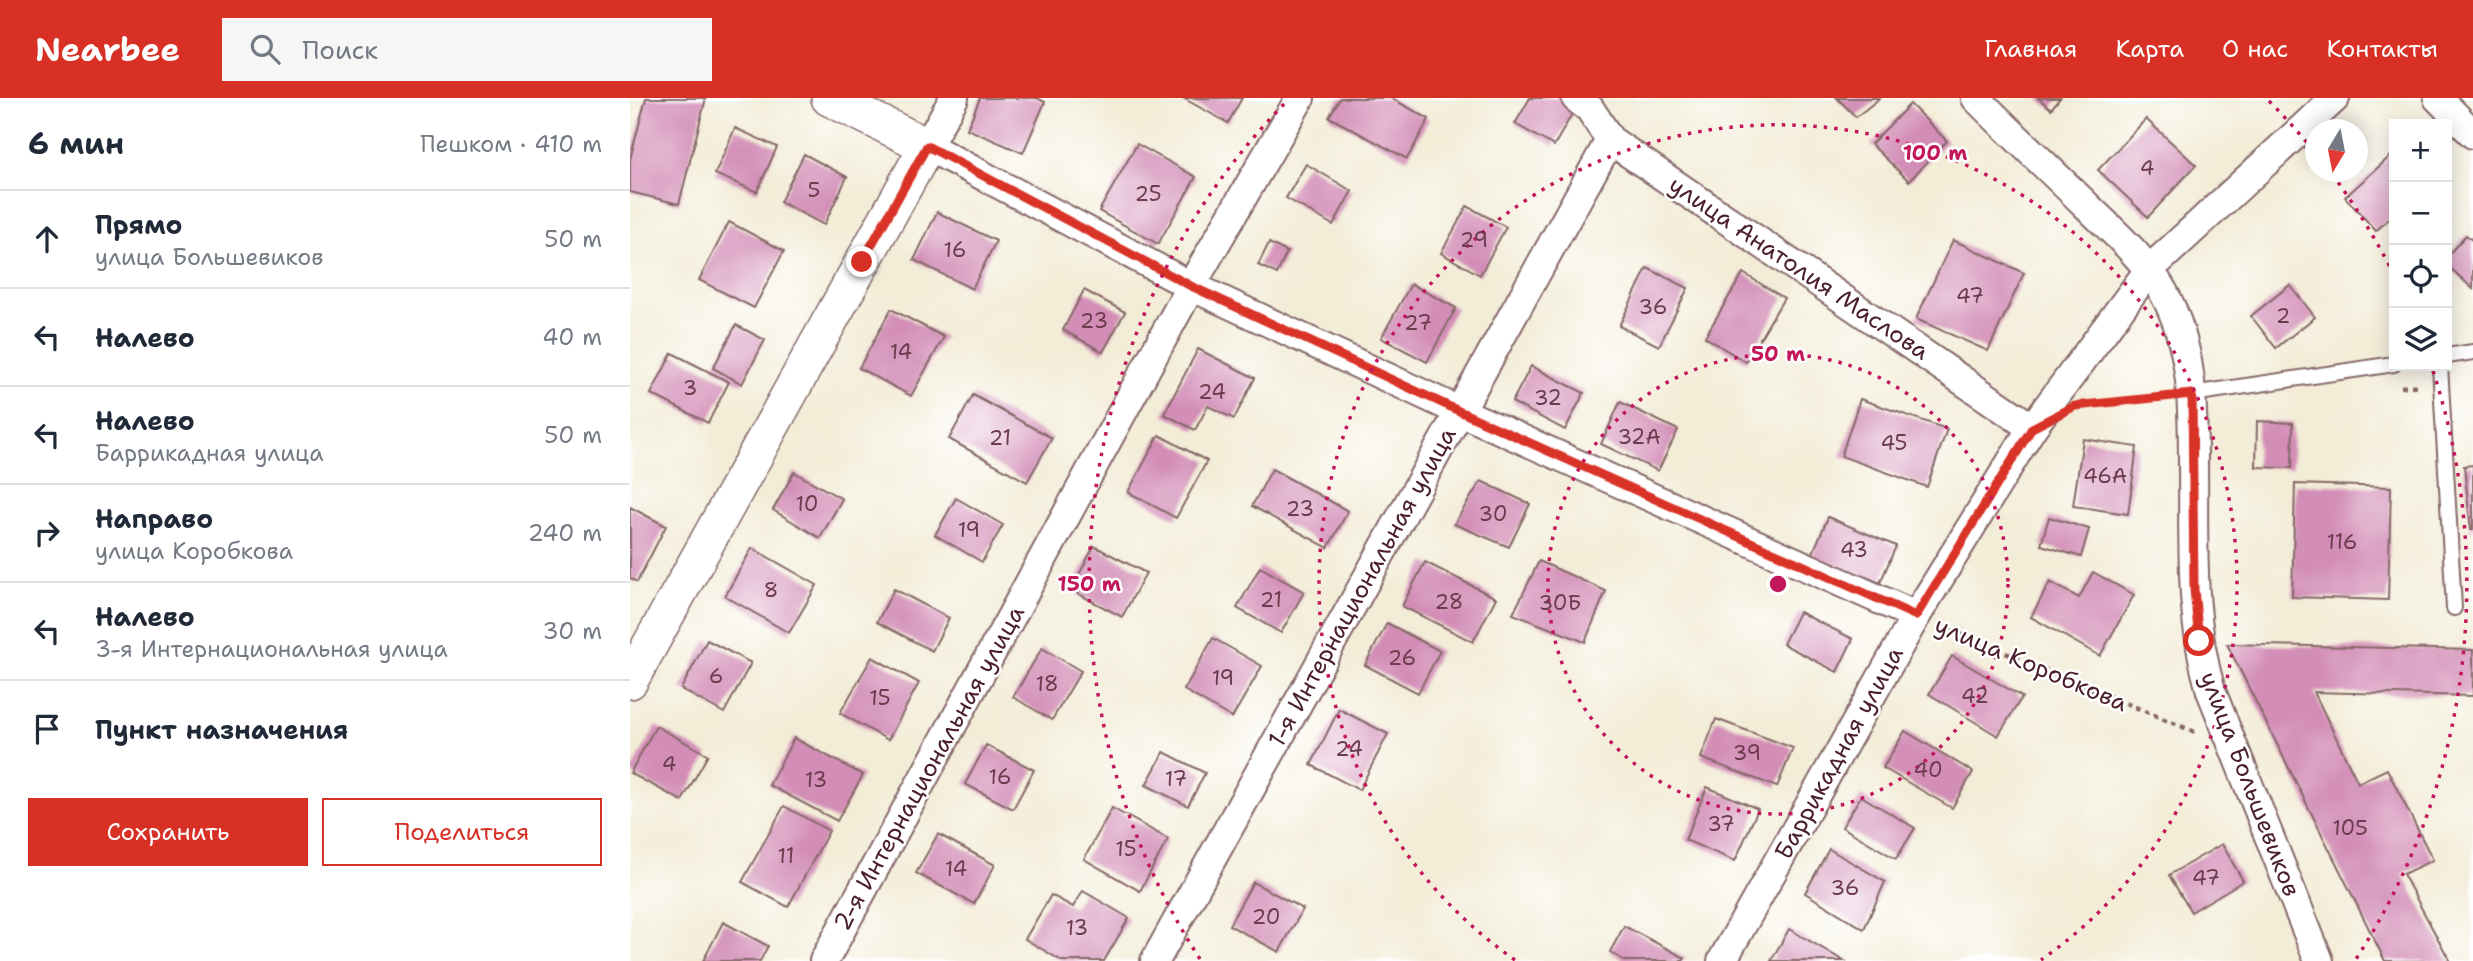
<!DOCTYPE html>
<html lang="ru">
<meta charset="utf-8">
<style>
body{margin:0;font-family:"Shantell Sans",sans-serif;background:#f6f6f7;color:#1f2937}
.controls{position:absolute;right:21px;top:21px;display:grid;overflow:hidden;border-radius:0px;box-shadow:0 4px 18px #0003}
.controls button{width:63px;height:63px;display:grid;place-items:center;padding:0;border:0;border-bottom:2px solid #e0e1e3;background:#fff;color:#1f2937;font:35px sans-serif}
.compass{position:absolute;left:1675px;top:21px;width:63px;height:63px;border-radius:50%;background:#fff;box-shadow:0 4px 18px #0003;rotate:190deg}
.stop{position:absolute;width:21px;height:21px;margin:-16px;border:5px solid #d93025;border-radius:50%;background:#fff}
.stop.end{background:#d93025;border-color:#fff;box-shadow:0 2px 7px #0008}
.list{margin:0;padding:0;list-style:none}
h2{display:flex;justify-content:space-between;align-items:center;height:91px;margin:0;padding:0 28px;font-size:30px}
h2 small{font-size:23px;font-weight:400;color:#747a83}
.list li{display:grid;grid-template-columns:46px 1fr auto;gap:21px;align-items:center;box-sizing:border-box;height:98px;padding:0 28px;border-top:2px solid #e0e1e3}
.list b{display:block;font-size:26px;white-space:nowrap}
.list p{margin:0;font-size:23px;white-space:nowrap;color:#747a83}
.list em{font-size:23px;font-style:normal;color:#747a83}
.actions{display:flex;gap:14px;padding:21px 28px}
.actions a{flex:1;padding:16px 0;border:2px solid #d93025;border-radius:0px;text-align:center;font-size:24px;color:#d93025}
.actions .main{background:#d93025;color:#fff}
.icon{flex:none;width:38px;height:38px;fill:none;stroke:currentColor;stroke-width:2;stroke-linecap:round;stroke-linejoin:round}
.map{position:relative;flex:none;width:1843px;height:863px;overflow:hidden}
header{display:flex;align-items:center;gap:42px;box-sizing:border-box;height:98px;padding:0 35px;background:#d93025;color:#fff}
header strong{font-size:33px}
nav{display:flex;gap:38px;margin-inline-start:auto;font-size:24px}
.search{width:490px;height:63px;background:#f6f6f7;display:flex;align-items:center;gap:18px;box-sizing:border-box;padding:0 24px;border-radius:0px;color:#747a83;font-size:26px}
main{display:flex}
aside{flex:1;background:#fff}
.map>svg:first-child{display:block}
.building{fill:#d38eb7}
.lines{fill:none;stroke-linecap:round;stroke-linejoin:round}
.service-casing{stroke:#856767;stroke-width:18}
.minor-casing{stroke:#856767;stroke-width:32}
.tertiary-casing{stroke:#856767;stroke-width:38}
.path{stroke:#856767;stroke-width:4.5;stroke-dasharray:5 5;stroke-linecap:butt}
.service{stroke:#fff;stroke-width:14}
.minor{stroke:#fff;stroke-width:28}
.tertiary{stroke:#fff;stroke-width:35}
.route{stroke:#d93025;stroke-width:9}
.ring{fill:none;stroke:#c2185b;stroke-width:3.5;stroke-dasharray:3.5 7}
.labels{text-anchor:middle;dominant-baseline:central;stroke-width:5;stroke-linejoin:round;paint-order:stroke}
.number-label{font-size:21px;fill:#6c3b4e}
.street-label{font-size:24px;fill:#4a1f2b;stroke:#fff}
.centre{fill:#c2185b;stroke:#fff;stroke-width:3.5}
.ring-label{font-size:21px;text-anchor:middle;font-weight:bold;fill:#c2185b;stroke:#fff;stroke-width:5;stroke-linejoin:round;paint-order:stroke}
</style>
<header>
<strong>Nearbee</strong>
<div class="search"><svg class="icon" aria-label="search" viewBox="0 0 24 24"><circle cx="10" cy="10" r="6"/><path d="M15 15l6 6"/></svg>Поиск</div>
<nav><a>Главная</a><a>Карта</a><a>О нас</a><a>Контакты</a></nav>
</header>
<main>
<aside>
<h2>6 мин<small>Пешком · 410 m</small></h2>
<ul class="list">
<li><svg class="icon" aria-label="ahead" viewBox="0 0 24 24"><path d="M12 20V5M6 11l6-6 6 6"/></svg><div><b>Прямо</b><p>улица Большевиков</p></div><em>50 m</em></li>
<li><svg class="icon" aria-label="left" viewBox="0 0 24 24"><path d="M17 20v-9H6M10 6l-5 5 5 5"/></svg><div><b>Налево</b></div><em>40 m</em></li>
<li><svg class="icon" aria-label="left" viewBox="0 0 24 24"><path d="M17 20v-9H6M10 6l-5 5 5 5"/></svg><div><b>Налево</b><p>Баррикадная улица</p></div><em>50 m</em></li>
<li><svg class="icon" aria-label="right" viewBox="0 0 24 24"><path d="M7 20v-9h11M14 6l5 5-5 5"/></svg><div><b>Направо</b><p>улица Коробкова</p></div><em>240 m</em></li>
<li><svg class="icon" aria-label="left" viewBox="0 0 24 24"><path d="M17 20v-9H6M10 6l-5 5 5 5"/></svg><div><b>Налево</b><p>3-я Интернациональная улица</p></div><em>30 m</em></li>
<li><svg class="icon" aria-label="arrive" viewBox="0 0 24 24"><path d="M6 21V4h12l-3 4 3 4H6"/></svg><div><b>Пункт назначения</b></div></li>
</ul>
<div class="actions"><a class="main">Сохранить</a><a>Поделиться</a></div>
</aside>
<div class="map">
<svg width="1843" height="863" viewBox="0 0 1843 863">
<rect width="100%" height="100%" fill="#fff"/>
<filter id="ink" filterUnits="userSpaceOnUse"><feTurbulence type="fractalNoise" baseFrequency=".0143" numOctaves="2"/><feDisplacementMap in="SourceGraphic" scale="14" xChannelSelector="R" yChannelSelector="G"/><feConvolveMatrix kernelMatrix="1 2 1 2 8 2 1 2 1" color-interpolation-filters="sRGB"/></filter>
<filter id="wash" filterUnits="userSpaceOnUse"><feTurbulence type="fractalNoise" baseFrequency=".00686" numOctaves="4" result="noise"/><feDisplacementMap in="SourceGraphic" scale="28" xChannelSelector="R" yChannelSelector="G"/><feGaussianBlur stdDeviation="1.57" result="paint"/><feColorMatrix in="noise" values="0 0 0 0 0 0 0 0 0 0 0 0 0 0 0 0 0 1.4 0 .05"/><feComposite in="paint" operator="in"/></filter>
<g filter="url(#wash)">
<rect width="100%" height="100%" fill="#f3ecd7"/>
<g id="blocks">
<g class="building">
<path d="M16,0H76L49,106L0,94V61Z"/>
<path d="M350,0H407L415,4L393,55L337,31Z"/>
<path d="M553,0H612L598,25Z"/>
<path d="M710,0H761L799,21L777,61L699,19Z"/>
<path d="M900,0H929L946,9L924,48L885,26Z"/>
<path d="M1207,0H1250L1226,19Z"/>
<path d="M1408,0H1430L1421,11Z"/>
<path d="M1280,6L1317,43L1279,83L1241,46Z"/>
<path d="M1516,21L1566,67L1518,119L1468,72Z"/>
<path d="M105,30L147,49L127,94L85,76Z"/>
<path d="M507,46L566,79L528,146L469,113Z"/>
<path d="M1764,55V116L1746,133L1715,99Z"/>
<path d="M174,56L217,79L194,127L150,104Z"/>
<path d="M676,66L722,93L703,127L656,100Z"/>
<path d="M837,108L876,129L850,177L811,155Z"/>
<path d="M307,114L366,143L342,191L284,162Z"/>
<path d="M99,124L154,153L124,210L69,182Z"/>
<path d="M1836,137L1843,143V191L1817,167V158Z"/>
<path d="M1323,142L1394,175L1358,253L1286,221Z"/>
<path d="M639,145L657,154L647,176L628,167Z"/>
<path d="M1017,170L1058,190L1029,248L989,228Z"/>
<path d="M1113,175L1154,200L1116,264L1075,239Z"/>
<path d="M781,186L826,210L797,264L751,240Z"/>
<path d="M1660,187L1685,219L1646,250L1621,218Z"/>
<path d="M454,192L495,214L473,254L433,232Z"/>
<path d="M261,211L314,239L281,298L229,270Z"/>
<path d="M106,227L135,242L112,286L83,270Z"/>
<path d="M568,251L625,280L604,321L578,308L565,332L534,316Z"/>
<path d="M42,255L99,284L78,325L21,296Z"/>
<path d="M901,268L954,295L935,332L882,304Z"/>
<path d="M343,297L422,340L397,384L319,341Z"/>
<path d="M1230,301L1317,331L1297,389L1211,358Z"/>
<path d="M990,304L1048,332L1028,373L971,346Z"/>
<path d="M1627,323L1663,325L1662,370L1626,369Z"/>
<path d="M529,337L577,363L546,420L498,394Z"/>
<path d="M1453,341L1507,349L1498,416L1443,408Z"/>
<path d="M1843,367V432H1841L1834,368Z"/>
<path d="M642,371L718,413L698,450L622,408Z"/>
<path d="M164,374L212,401L190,440L143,412Z"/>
<path d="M851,383L900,406L879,449L824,426Z"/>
<path d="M1665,386L1761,389L1758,502L1662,499Z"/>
<path d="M326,400L373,427L352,464L305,437Z"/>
<path d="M0,409L36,428L7,484L0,480Z"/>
<path d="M1198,419L1266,448L1250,485L1182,457Z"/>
<path d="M1419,419L1459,431L1451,459L1411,447Z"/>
<path d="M464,448L516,475L492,519L441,492Z"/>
<path d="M122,450L187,487L159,535L95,498Z"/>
<path d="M909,463L976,493L955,544L883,516Z"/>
<path d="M795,464L866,500L843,544L772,508Z"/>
<path d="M630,469L674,494L651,535L607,510Z"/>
<path d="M1463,474L1504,497L1470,558L1401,519L1420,484L1449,500Z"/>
<path d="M264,491L319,520L302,553L247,524Z"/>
<path d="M1169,514L1223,541L1207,574L1153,546Z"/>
<path d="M757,525L810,553L788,595L735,567Z"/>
<path d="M583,540L632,568L602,620L554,592Z"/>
<path d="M77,542L121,565L94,615L51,591Z"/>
<path d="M1597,546L1843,552V598L1684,594L1728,685L1757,671L1803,762L1773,776L1820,863H1755Z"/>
<path d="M412,550L451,573L422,622L383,599Z"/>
<path d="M1322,558L1392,599L1368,638L1299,596Z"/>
<path d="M242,559L289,585L258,642L210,615Z"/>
<path d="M709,611L758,636L729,692L681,667Z"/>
<path d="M1086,621L1163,650L1147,689L1071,660Z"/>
<path d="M26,628L78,657L52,703L0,675Z"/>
<path d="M1275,633L1343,674L1322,710L1253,670Z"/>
<path d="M164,640L233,677L207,723L139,687Z"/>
<path d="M356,647L404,672L383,711L335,686Z"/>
<path d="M534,654L575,675L558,708L516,687Z"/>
<path d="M1077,689L1128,711L1105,763L1055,742Z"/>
<path d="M1231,698L1285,730L1266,761L1212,729Z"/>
<path d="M154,708L199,733L158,809L112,784Z"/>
<path d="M482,710L538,741L510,793L454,761Z"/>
<path d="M308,736L365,767L344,806L286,775Z"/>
<path d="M1592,746L1613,783L1561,814L1539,777Z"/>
<path d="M1199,751L1255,784L1234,831L1175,795Z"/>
<path d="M623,784L673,811L649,854L599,827Z"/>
<path d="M453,793L499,820L474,863H432L395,841L421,797L443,809Z"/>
<path d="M93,824L138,848L130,863H73Z"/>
<path d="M994,828L1055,860L1053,863H995L980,854Z"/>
<path d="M1159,831L1214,863H1141Z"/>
</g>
</g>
</g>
<g filter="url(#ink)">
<use href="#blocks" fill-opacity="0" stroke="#856767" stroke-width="2"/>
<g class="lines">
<g class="service-casing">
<g id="service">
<path d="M1817,258L1843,254"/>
<path d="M1810,268L1824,510"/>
<path d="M1562,296L1764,266"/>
</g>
</g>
<g class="minor-casing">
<g id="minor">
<path d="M324,0L297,48L561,188L829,313L1286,518"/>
<path d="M946,0L960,11L980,42L1402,330"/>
<path d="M1346,0C1381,35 1417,69 1453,104C1482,133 1514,159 1534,195C1563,249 1563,306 1563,366C1564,442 1559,519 1581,593L1689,863"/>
<path d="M1808,0L1843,36"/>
<path d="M194,863L561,188L670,0"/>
<path d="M525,863L980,42"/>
<path d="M1092,863L1286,518L1402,330L1519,172L1705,0"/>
</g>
</g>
<g class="tertiary-casing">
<path id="tertiary" d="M0,583L297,48L199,0"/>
</g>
<g class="path">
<path d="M1771,289L1790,287"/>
<path d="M1457,306L1532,299"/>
<path d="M1311,528L1565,634"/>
</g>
<use href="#service" class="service"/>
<use href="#minor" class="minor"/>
<use href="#tertiary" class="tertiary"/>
</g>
</g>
<g class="lines" filter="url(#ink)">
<path class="route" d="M232,164L297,48L561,188L829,313L1286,518L1402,330L1445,308L1562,296L1564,491L1569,543"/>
</g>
<g class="ring">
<circle cx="1148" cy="486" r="230"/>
<path d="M885 862A459 459 0 1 1 1411 862"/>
<path d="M570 861A689 689 0 0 1 657 3M1639 3A689 689 0 0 1 1683 52M1702 76A689 689 0 0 1 1762 173M1803 273A689 689 0 0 1 1726 861"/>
</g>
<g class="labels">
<g class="number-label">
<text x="1517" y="70">4</text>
<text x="184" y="92">5</text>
<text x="518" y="96">25</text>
<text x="844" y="142">29</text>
<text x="325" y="152">16</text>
<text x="1340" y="198">47</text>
<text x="1023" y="209">36</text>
<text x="1653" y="218">2</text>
<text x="464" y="223">23</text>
<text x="788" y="225">27</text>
<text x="271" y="254">14</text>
<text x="60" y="290">3</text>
<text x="582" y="294">24</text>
<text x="918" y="300">32</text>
<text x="1009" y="339">32А</text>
<text x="370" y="340">21</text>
<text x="1264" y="345">45</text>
<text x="1475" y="378">46А</text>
<text x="177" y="406">10</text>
<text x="670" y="411">23</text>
<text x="863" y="416">30</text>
<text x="339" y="432">19</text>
<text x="1712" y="444">116</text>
<text x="1224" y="452">43</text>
<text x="141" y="492">8</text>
<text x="641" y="502">21</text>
<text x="819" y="504">28</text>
<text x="930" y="505">30Б</text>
<text x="772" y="560">26</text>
<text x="86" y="578">6</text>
<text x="593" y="580">19</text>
<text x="417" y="586">18</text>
<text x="1345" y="598">42</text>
<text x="250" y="600">15</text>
<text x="719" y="651">24</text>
<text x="1117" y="655">39</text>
<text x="39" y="666">4</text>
<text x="1298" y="672">40</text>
<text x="370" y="679">16</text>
<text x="546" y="681">17</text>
<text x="186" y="682">13</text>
<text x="1091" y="726">37</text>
<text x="1720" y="730">105</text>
<text x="496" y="751">15</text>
<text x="156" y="758">11</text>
<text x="326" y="771">14</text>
<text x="1576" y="780">47</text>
<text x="1215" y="790">36</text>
<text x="636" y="819">20</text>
<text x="447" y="830">13</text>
</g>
<g class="street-label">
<text transform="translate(1169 170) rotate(34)">улица Анатолия Маслова</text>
<text transform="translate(732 489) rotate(-61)">1-я Интернациональная улица</text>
<text transform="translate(1401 566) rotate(23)">улица Коробкова</text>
<text transform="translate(1209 655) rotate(-61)">Баррикадная улица</text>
<text transform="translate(299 670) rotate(-61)">2-я Интернациональная улица</text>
<text transform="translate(1620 686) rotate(69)">улица Большевиков</text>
</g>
</g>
<circle cx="1148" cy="486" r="10" class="centre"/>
<g class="ring-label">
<text x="1305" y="62">100 m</text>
<text x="1148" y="263">50 m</text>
<text x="459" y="493">150 m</text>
</g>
</svg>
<div class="controls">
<button>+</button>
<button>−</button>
<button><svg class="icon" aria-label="locate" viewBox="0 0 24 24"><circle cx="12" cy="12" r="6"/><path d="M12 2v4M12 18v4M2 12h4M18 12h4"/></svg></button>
<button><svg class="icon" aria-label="layers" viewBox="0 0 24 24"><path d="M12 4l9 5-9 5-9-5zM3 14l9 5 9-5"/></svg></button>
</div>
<svg class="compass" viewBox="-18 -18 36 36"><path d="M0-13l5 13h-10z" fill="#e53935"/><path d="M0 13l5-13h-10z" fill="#747a83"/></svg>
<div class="stop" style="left:1569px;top:543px"></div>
<div class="stop end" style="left:232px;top:164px"></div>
</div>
</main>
